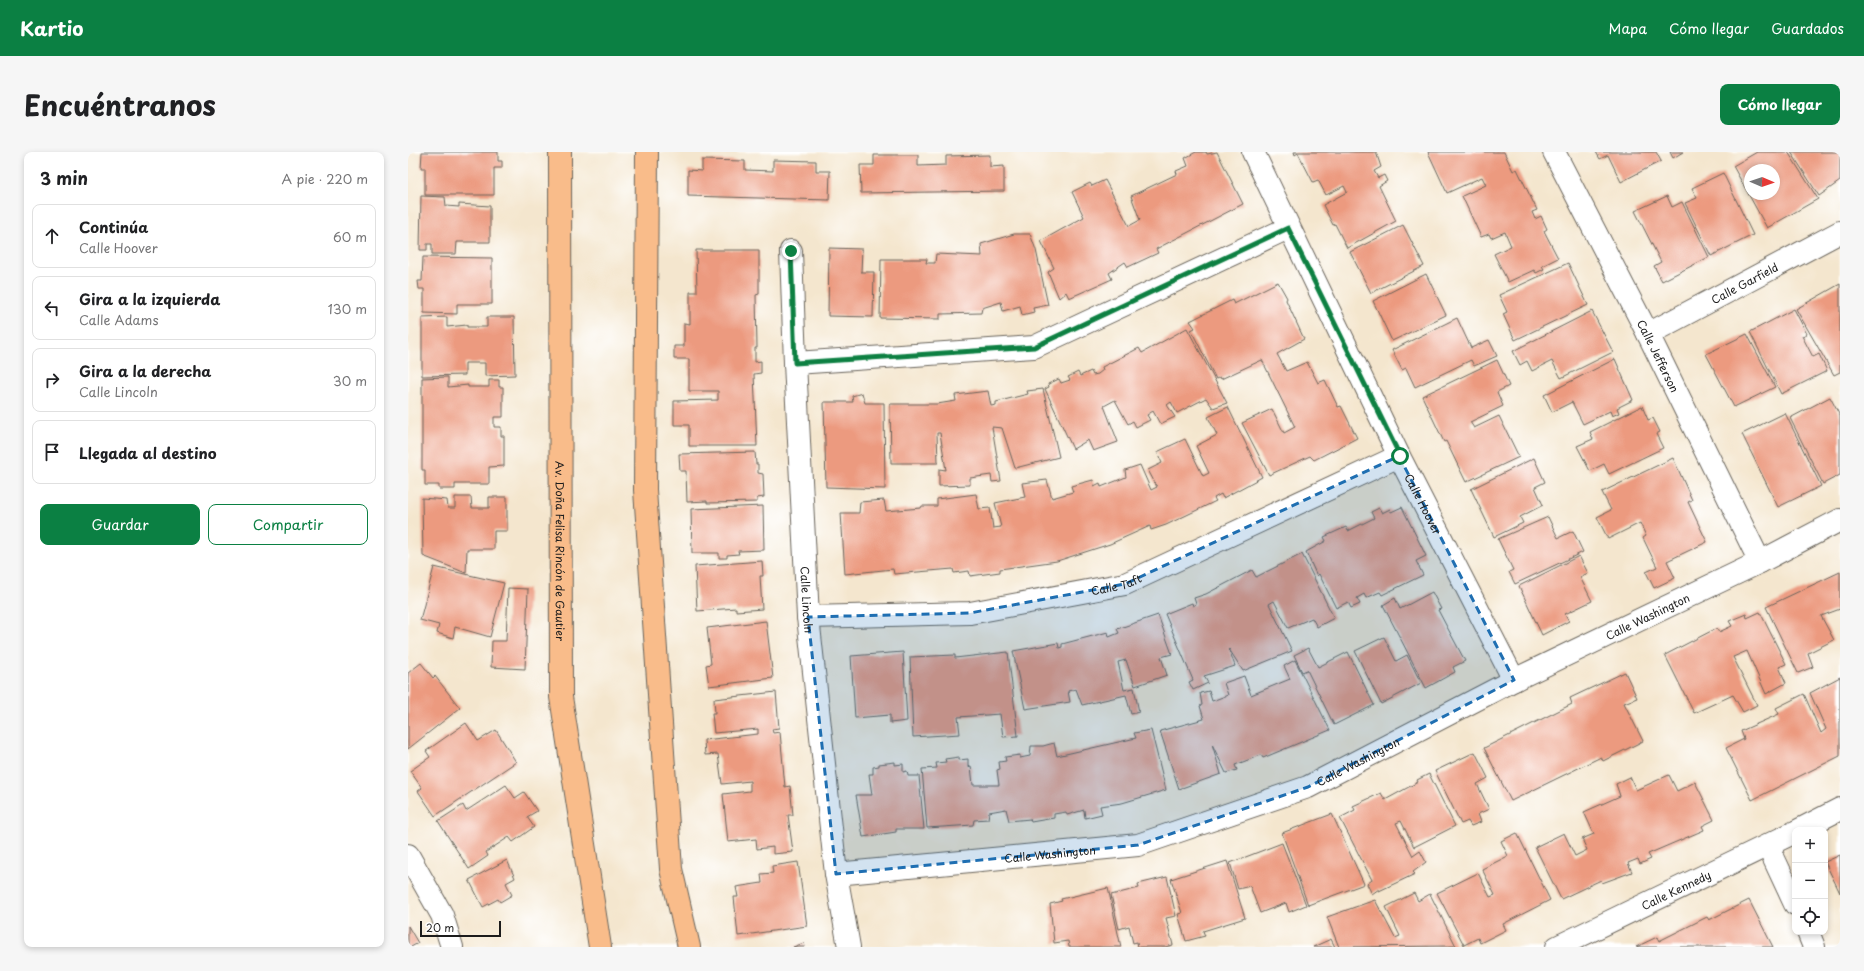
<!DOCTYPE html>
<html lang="es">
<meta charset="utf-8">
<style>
body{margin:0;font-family:"Playpen Sans",sans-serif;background:#f6f6f6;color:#202124}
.controls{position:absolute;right:12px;bottom:12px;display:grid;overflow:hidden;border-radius:8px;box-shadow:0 2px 6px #0003}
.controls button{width:36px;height:36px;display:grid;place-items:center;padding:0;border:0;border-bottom:1px solid #e0e0e0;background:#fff;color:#202124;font:20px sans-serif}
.compass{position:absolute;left:1336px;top:12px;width:36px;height:36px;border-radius:50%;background:#fff;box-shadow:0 2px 6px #0003;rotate:92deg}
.scale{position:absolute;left:12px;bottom:10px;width:81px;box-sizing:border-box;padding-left:4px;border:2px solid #1c1c1c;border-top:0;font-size:11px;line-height:14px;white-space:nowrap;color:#1c1c1c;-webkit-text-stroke:3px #fff;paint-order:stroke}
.stop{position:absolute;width:12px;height:12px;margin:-9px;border:3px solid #0b8043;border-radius:50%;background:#fff}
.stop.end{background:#0b8043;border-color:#fff;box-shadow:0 1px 4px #0008}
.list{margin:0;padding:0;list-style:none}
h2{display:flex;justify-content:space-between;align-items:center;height:52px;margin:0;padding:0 16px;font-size:17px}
h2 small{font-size:13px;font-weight:400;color:#757577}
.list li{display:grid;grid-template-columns:26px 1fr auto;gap:12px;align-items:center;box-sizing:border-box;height:64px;margin:0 8px 8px;padding:0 8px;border:1px solid #e0e0e0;border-radius:8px}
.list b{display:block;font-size:15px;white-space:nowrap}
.list p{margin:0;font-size:13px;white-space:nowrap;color:#757577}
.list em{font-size:13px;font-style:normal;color:#757577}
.actions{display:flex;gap:8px;padding:12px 16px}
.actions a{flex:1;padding:9px 0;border:1px solid #0b8043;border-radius:8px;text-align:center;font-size:14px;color:#0b8043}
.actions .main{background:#0b8043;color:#fff}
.icon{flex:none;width:22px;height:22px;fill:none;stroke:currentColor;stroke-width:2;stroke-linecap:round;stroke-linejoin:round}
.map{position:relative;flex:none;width:1432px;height:795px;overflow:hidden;border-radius:8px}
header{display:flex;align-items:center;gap:24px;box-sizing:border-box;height:56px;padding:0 20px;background:#0b8043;color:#fff}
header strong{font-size:19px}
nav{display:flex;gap:22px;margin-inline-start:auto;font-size:14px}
.intro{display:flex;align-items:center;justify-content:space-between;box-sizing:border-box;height:96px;padding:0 24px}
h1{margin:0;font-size:28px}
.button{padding:10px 18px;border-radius:8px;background:#0b8043;color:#fff;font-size:14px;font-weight:700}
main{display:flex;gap:24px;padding:0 24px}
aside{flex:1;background:#fff;border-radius:8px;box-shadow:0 2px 6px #0003}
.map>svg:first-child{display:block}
.building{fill:#ec9a7f;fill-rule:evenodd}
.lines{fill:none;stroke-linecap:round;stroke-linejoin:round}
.minor-casing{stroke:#68635a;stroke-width:24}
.major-casing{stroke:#68635a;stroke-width:24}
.minor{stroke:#fff;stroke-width:22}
.major{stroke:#f9bc8a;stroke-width:22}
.route{stroke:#0b8043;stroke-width:5}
.marked{fill:#1f6fb2;fill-opacity:0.2;stroke:#1f6fb2;stroke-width:3;stroke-dasharray:8 5;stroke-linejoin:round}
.labels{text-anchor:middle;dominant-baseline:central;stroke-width:3;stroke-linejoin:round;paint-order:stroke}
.street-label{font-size:11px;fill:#1c1c1c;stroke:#fff}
</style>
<header>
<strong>Kartio</strong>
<nav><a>Mapa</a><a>Cómo llegar</a><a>Guardados</a></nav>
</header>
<div class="intro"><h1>Encuéntranos</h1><a class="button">Cómo llegar</a></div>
<main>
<aside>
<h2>3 min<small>A pie · 220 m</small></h2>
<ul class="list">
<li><svg class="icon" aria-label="ahead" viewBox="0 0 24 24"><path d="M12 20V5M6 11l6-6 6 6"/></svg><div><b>Continúa</b><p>Calle Hoover</p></div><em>60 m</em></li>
<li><svg class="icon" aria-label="left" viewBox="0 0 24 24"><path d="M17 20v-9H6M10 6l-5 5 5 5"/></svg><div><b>Gira a la izquierda</b><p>Calle Adams</p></div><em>130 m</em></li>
<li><svg class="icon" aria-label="right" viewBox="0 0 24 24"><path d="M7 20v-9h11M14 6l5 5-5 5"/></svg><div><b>Gira a la derecha</b><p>Calle Lincoln</p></div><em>30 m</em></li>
<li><svg class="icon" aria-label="arrive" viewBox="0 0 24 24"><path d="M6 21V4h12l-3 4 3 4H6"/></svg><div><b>Llegada al destino</b></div></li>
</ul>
<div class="actions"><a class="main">Guardar</a><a>Compartir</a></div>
</aside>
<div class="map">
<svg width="1432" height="795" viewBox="0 0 1432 795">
<rect width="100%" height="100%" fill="#fff"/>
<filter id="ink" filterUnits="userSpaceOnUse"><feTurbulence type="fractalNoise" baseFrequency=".025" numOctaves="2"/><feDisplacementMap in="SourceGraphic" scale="8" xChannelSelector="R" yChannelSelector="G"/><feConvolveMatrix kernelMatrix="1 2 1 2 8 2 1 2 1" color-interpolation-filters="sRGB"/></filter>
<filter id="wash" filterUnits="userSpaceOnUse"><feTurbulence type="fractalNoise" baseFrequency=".012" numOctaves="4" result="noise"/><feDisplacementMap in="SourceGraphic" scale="16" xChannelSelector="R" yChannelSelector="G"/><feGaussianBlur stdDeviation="0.9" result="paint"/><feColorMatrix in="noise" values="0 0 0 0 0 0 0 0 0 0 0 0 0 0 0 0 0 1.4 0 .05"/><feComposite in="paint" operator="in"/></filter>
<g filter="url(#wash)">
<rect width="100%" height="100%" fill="#f4e6ce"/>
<g id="blocks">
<g class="building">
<path d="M14,0H90V9H94V16H86V43H17V16H13Z"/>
<path d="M788,0H798L799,2L809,0L835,52L748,97L750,101L720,115L717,110L701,121L704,127L661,146L658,140L651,146L640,120L646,116L633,89L676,65L664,40L682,31L684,34L697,28L721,74L732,68L723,44L769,22L768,19L780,14L777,6Z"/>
<path d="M886,0H968L973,15L966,19L970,26L976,23L979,29L971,34L988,69L939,96L927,72L925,73L915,53L939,40L936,34L918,43L910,28L905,30L890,1L887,3Z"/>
<path d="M1020,0H1096L1105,19L1109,17L1129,58L1124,60L1127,67L1133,64L1139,77L1136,79L1150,106L1134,114L1136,117L1128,121L1126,118L1100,130L1086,102L1103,94L1097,80L1083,86L1081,82L1073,85L1054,44L1078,33L1074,25L1039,41Z"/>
<path d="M1188,0H1248L1253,9L1213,30L1200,3L1192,7Z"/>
<path d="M1262,0H1275L1265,6Z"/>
<path d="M1349,0H1380L1410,47L1359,76L1325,14ZM1342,18H1366V42H1342Z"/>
<path d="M1383,0H1432V29L1411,44Z"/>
<path d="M466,3H510V14L538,13V4L582,3V15L596,14V39L453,41L452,13H466Z"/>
<path d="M294,8L337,9V18L365,19V8L408,9V19H422L421,48L280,44V18L294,19Z"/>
<path d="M1315,21L1345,83L1303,104L1277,51L1289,46L1284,36Z"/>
<path d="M13,44L37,45L38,54L51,55V52L82,54V90H49L48,102H24V92H19V98H12Z"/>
<path d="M1259,44L1264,55L1274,50L1301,105L1254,129L1246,114L1253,110L1227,59Z"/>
<path d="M995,73L1016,114L963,141L942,100Z"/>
<path d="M606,82H622L628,98L640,153L625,156L626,160L614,163L612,154L595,159L593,150L574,156L573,161L532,162V167L472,166L473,107H519L518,111H527L528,102L574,104L573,92Z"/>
<path d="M421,96L454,97L453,120H466L465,165L420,164Z"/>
<path d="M288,98H351V142L348,143L349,196H347V210L353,209V221L346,222L349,294H281V273H266V249L310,248V239H281V207H266V194H276V171L282,172V140H289Z"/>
<path d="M15,105L84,106V152H49V162L16,161V137H11L10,129H14Z"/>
<path d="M1160,111L1180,153L1107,188L1095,162L1099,160L1091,143Z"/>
<path d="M1018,122L1038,163L984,189L965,149Z"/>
<path d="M870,130L879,146L878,148L896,187L869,202L878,219L899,210L910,231L917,228L930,255L933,254L949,286L906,308L902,304L861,323L834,271L864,257L876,281L887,275L854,208L813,227L812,225L808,227L783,178L787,176L782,169L824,148L826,152Z"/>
<path d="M1432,132V220L1426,223L1388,157Z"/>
<path d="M1386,157L1399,182L1394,184L1405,205L1411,202L1419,219L1373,242L1342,180Z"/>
<path d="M1184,159L1205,200L1153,226L1144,209L1124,219L1119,209L1112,213L1105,199Z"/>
<path d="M39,165V175L59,173V175H79V165H106L107,223L77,224V211H57V223L14,224V166Z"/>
<path d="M1049,166L1063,196L1081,188L1089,204L1066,214L1063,208L1007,235L998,216L994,218L984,198Z"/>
<path d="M779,176L819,251L805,256L798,246L769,261L763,250L759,253L767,265L752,272L745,259L739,263L742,268L728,275L725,269L720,272L707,248L696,254L710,290L685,299L680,288L665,297L637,237L641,235L640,232L651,227L653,231L662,228L660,225L670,220L672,224L683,219L685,223L690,222L695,218L694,215L731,196L734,201Z"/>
<path d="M1339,182L1367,235L1326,255L1298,202Z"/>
<path d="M1207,207L1225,248L1209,256L1211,261L1204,264L1202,259L1175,272L1164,250L1144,260L1136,243Z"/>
<path d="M1089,208L1101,234L1089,240L1095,254L1062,270L1066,276L1091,264L1111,305L1058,330L1038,289L1036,290L1014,244Z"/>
<path d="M40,225V235L60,233V235H81V228H91V235H95V265H86V275H93V284H96V314L81,315V332H47V337H31V333H17V318H14V226Z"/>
<path d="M635,237L651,305L607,316L594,276L584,275L593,329L584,330L583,323L562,326V333L531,334V317L538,318L532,281H529L530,311H483L482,252H529L548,249L547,243L580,239L583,254L588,253V250L620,242L619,239Z"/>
<path d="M454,241L457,251H476L477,337L418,335L416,250H445L444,244Z"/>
<path d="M1422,245L1432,264V323L1415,332L1382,266Z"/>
<path d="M1234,254L1240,268L1245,266L1252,280L1248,282L1255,296L1201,322L1196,312L1182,319L1169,294L1185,287L1182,280Z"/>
<path d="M820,255L854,325L815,346L813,342L806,346L808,349L758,373L743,378L742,374L702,392L649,409L592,417V420L562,424L561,419L546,421L545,417L486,422L485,417L437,422L433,361H451L452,350L476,348L478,359L513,356L514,354H529V347L568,342L571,357L582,356L585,376L593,375L587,351L617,345L614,331L639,328L644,346L665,340L663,334L685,328L686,334L692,331L693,335L718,325L717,318L732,313L743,338L749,335L740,318L754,311L749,300L777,287L795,324L801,321L788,294L809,283L800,265Z"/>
<path d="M1377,261L1413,334L1370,355L1334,282Z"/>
<path d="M347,300L348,312H350V321L355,322L356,345L349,346V350L299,351V349L279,350L278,319H272L271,302Z"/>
<path d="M1126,306L1137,330L1127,335L1135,353L1112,365L1115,371L1086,385L1063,337Z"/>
<path d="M1265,306L1284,348L1280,350L1299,390L1259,409L1267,426L1246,436L1238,420L1249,415L1235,386L1238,384L1232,371L1200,387L1189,365L1203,358L1194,340Z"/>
<path d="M47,345H63L64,356H81V345H99V379H86V397H59L58,421L15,404L14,346L39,348L40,356H47Z"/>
<path d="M355,354L356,398L330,399L331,402L319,403V406H311V401H284L283,357Z"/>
<path d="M994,355L1018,404L1008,409L1015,423L974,443L972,440L958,446L956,442L949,446L952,452L943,456L940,450L928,456L911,422L909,424L898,400L918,389L916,385L938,375L940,379L966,366L963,360L971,356L974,361L982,357L983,360Z"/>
<path d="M1140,365L1150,386L1165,379L1175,400L1107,432L1101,420L1105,418L1090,387Z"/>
<path d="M894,402L926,466L909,475L904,466L880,476L866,449L861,452L884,499L835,519L821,497L827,514L796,524L800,531L785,538L781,530L785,528L757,462L784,451L785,454L788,452L786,446L798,442L844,418L848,425Z"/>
<path d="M1171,404L1180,421L1172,425L1184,449L1157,462L1161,469L1134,483L1111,434Z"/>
<path d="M354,409L355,424H352L354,457L328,459V456L289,459L287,414Z"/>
<path d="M26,415L96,431L82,485L47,475L45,486L29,481L31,473L12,468Z"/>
<path d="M1432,420V457L1413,464L1426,488L1400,501L1405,515L1390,521L1358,455Z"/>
<path d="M100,436L120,437L117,517L83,515L84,489H98Z"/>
<path d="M1024,440L1033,457L1030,458L1057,509L1045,515L1047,520L1018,536L975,453L987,446L992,457Z"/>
<path d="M1352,460L1378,512L1371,515L1378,531L1358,542L1339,499L1325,505L1349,553L1335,560L1325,543L1286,561L1257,503L1309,476L1311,480L1324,474L1321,469L1338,462L1339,466Z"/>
<path d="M750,463L764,502L753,505L759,523L727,534L718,508L710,510L716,538L726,536L731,560L723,562L718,543L674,553L668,537L660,539L662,550L617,557L605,499L650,491L651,496L654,495V492L700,480L701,485L711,481L709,477Z"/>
<path d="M358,469L365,526L301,534L298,513L303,512L299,476Z"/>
<path d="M976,485L988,509L999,503L1013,531L973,552L947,499Z"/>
<path d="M900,496L910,515L940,500L966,553L926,573L899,518L894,520L886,503Z"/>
<path d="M495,500L499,569L482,571V563L447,566L443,504Z"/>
<path d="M600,500L610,584L595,585L592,562L550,565L552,582L505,585L502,505L547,503V506Z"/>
<path d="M887,508L922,578L855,606L853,603L827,613L829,618L818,621L804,592L813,622L771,637L752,579L796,567L792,554L794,553L792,541L801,539L804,549L820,543L816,531L836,524L843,543L882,527L876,514Z"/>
<path d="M13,511L25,526L27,524L52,556L0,597V521Z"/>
<path d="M1217,520L1229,546L1216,551L1235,589L1195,609L1193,605L1103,649L1076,596L1164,552L1162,546Z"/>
<path d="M1432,525V604L1344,648L1318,596L1336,587L1333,579L1371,562L1368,556L1396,542L1413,581L1418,577L1402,541Z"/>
<path d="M368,540L371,576L364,577L365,581L372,580L377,635L382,634L385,663H380L385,700L365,702V695L349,697L348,687L320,690L315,642L342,639V629L314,632L310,602L297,603L296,588L350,582V577L306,581L304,561H307L306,547Z"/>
<path d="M58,571L70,589L88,578L108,610L27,664L10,639L14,636L2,619L22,605L18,599Z"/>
<path d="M743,578L758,638L714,651L692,654L694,662L677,666L676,658L659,663L658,660L646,662V666L623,670L622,667L601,669L598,657L581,660L580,667L566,668L565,673L519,676L514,617L529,616L528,611L538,610L537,607L551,605V608L560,607V615L563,614L565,633H591L589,618L592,617L591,610L598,609L597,605L612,603V606L622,604L623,594H635L646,591L649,604L728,586L726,581Z"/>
<path d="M1067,600L1080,626L1069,632L1081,657L1070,662L1073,670L1063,674L1060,669L1053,672L1027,619Z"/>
<path d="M487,610V613L495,612V620L499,619L500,624H511L516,677H488V680L455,685L448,643H464L461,622H465V615L471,614V612Z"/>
<path d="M1021,622L1047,674L1006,695L993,669L988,671L1005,704L1012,699L1018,710L1005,720L1007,722L971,739V737L964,742L959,732L964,728L932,666L947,658L945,654L973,641L977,648L1010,630L1009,628Z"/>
<path d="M1261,623L1269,639L1287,630L1306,668L1294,674L1296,678L1240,702L1243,707L1232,712L1230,707L1220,711L1224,720L1194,731L1193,728L1153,747L1127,695L1156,681L1167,704L1179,698L1174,687L1186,682L1176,660L1212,644L1208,632L1222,625L1228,638Z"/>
<path d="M98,633L107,646L116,640L129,659L119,665L126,675L105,690L101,685L78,700L80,704L61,717L30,669L55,653L58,659Z"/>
<path d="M924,662L956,732L900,753L874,681Z"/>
<path d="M1109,681L1142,748L1095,772L1098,778L1072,791L1070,786L1056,793L1029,741L1070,721L1082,745L1087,743L1074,717L1100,704L1093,689Z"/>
<path d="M874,691L898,753L881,760L878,751L852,761L842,734L830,737L822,711Z"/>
<path d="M1432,703V741L1417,710Z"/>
<path d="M99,708L107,726L98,731L104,743L92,750L90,747L75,755L61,728Z"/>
<path d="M819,709L837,766L795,779L797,784L778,789L770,762L774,761L763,727Z"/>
<path d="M390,710L399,774L330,784L326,745H330L328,735L354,731L353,722L365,721L364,714Z"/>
<path d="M759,725L768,764L758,766L765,793L757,795H730L729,790L725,791L721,774L711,777L703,743L731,736L730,732Z"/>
<path d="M700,736L713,795H661L660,789L646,791L642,752L654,749L653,747Z"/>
<path d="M1006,741L1010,749L1022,742L1048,794L931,795L919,765L967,748L987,786L992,784L978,755Z"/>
<path d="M1341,748L1365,795H1228L1249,785L1251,789L1299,765L1301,768Z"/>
<path d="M0,774L10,791L3,795H0Z"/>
<path d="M923,787L927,795H905Z"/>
<path d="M396,791L397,795H385Z"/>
</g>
</g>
</g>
<g filter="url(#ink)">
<use href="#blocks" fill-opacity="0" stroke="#68635a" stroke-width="1"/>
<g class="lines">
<g class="minor-casing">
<g id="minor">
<path id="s1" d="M845,0L991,304L1106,528"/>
<path id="s2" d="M1146,0L1240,182L1352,410"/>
<path id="s3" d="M383,99L387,211L400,465L428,722L441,795"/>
<path id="s4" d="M1240,182L1432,80"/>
<path d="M387,211L626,195L880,76"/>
<path id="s5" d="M400,465L562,461L717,432L991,304"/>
<path d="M1391,678L1432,657"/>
<path d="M1360,694L1387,752"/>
<path d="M0,703L34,763L44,795"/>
<path id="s6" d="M428,722L730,693L900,635L1106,528L1352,410L1432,368"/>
<path d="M1400,780L1406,795"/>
<path id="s7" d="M1149,795L1387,680"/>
</g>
</g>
<g class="major-casing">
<g id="major">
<path id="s8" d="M152,0L153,545L192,795"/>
<path d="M239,0L237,338L263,717L281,795"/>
</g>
</g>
<use href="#minor" class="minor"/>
<use href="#major" class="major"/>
</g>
</g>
<g class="lines" filter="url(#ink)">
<path class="route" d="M383,99L387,211L626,195L880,76L992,304"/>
</g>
<path class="marked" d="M991,304L1106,528L900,635L730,693L428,722L400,465L562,461L717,432Z"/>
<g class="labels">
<g class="street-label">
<text stroke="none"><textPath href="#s4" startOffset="109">Calle Garfield</textPath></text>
<text stroke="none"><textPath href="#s2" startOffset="229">Calle Jefferson</textPath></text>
<text stroke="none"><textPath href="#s1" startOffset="391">Calle Hoover</textPath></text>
<text stroke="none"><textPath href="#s8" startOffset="399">Av. Doña Felisa Rincón de Gautier</textPath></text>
<text stroke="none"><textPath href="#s5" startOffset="311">Calle Taft</textPath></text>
<text stroke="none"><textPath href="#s3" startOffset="349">Calle Lincoln</textPath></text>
<text stroke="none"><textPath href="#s6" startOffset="863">Calle Washington</textPath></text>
<text stroke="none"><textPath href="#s6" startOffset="539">Calle Washington</textPath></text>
<text stroke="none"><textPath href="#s6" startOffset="215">Calle Washington</textPath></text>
<text stroke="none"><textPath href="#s7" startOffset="132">Calle Kennedy</textPath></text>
</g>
</g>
</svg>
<div class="controls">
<button>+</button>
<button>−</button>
<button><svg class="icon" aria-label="locate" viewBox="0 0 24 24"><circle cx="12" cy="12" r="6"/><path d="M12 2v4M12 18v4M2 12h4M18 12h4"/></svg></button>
</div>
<svg class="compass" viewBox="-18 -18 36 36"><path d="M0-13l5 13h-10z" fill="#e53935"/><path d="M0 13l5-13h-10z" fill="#757577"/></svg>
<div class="scale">20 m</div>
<div class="stop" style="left:992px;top:304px"></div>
<div class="stop end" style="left:383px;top:99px"></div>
</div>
</main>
